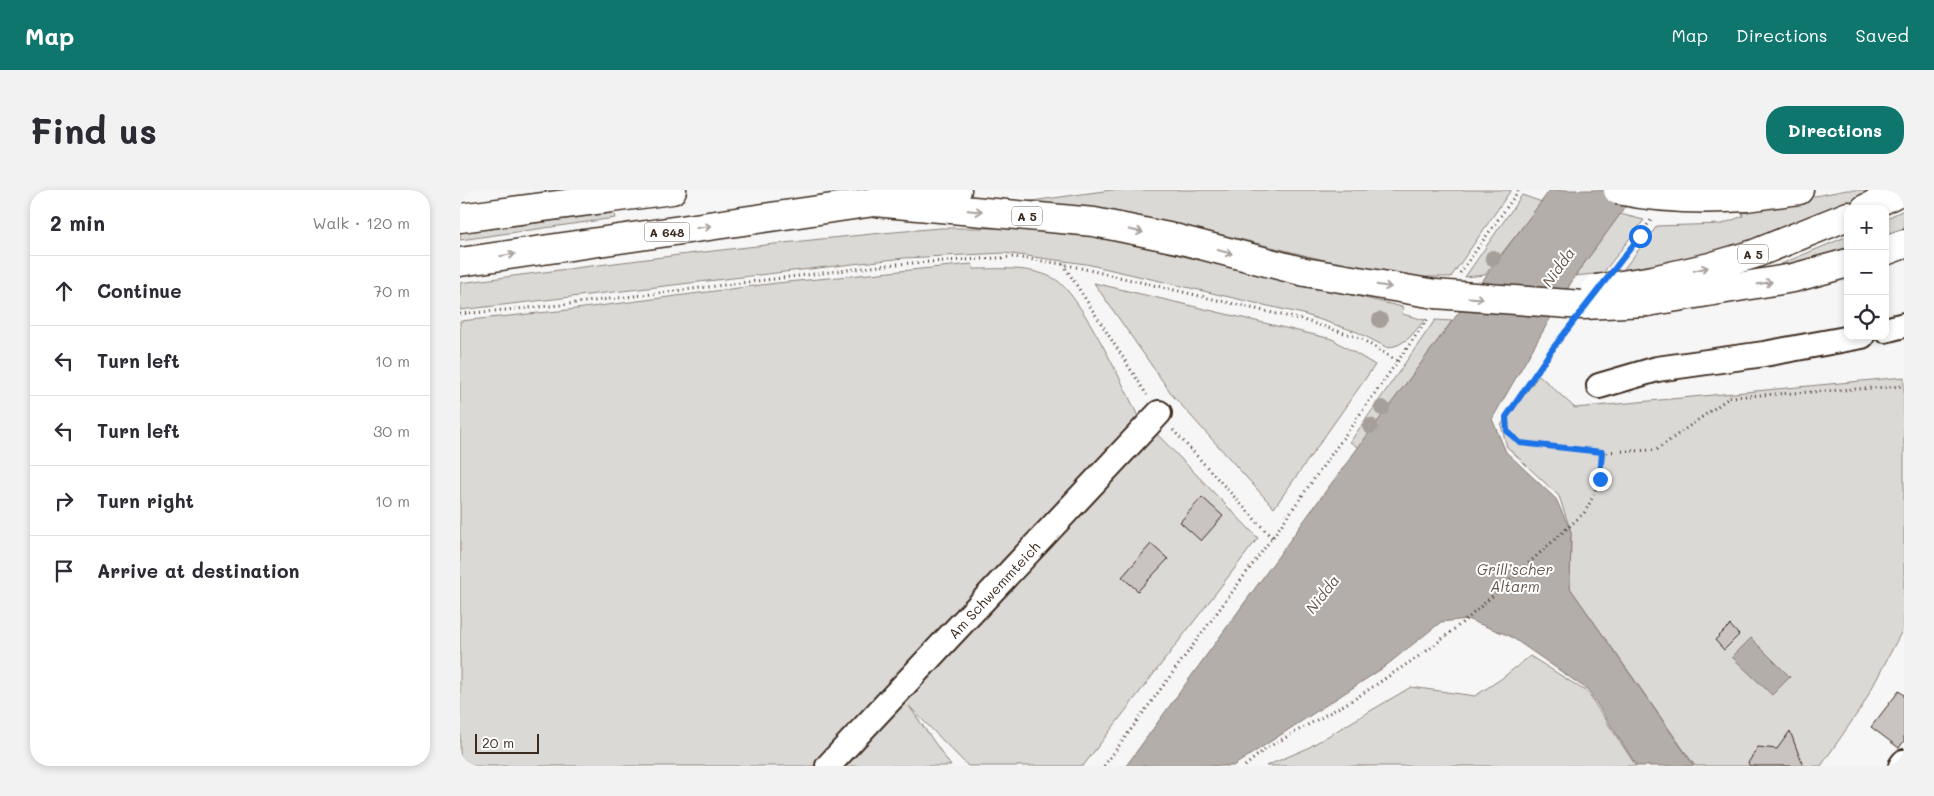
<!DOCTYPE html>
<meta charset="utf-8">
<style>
body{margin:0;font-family:Mali,sans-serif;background:#f2f2f3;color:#2b2b33}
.controls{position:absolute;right:15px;top:15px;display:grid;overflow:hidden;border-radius:10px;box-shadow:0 2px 8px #0003}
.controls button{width:45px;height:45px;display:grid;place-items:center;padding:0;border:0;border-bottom:1px solid #e1e1e2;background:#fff;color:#2b2b33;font:25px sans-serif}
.scale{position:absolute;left:15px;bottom:12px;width:64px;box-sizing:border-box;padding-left:5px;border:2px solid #3b2a1e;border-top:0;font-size:14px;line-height:18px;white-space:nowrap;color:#3b2a1e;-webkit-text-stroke:4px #fff;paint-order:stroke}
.stop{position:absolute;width:15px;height:15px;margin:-11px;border:4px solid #1a73e8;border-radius:50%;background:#fff}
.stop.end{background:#1a73e8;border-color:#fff;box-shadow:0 1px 5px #0008}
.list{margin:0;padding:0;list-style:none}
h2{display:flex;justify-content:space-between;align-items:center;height:65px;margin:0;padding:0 20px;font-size:21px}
h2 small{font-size:16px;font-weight:400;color:#7c7c81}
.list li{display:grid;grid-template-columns:32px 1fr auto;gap:15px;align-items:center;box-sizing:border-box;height:70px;padding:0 20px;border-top:1px solid #e1e1e2}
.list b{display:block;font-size:19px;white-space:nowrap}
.list em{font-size:16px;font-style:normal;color:#7c7c81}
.icon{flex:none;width:28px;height:28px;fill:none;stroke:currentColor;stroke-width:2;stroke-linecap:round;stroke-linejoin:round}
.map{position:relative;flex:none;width:1444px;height:576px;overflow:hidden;border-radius:20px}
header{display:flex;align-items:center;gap:30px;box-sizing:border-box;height:70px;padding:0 25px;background:#0f766e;color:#fff}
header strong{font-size:24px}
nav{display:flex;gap:28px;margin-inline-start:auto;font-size:18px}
.intro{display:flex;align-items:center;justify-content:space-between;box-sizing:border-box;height:120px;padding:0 30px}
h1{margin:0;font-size:35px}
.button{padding:12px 22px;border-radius:20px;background:#0f766e;color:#fff;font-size:18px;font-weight:700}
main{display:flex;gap:30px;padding:0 30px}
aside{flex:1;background:#fff;border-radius:20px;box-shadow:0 2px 8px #0003}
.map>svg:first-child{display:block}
.green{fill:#dbd9d6;stroke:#8b827a}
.water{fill:#b4aeaa;stroke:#847972}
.building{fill:#c9c3c1;stroke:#3b2a1e}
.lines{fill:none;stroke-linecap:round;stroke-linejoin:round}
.minor-casing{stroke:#3b2a1e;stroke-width:28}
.highway-casing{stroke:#3b2a1e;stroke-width:31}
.path{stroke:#3b2a1e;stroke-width:3;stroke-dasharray:1 4;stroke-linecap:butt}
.minor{stroke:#fff;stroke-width:24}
.highway{stroke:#fff;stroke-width:28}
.highway-bridge-casing{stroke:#3b2a1e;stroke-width:31;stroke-linecap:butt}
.highway-bridge{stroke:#fff;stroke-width:28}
.tree{fill:#a69e98}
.oneway{stroke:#a79f9a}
.route{stroke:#1a73e8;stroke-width:6}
.labels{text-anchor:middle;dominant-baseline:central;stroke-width:4;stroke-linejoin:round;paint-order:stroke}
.shield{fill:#fff;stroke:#766a62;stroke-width:1}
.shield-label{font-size:12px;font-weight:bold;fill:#3b2a1e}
.street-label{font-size:14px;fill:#3b2a1e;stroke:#fff}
.water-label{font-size:15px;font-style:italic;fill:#65584f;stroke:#fff}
</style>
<header>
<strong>Map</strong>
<nav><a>Map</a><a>Directions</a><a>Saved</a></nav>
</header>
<div class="intro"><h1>Find us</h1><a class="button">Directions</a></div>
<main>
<aside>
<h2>2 min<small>Walk · 120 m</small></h2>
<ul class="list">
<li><svg class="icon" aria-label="ahead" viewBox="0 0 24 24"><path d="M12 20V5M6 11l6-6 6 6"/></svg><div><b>Continue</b></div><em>70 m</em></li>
<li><svg class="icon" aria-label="left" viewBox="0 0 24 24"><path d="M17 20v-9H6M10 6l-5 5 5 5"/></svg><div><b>Turn left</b></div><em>10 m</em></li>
<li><svg class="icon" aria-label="left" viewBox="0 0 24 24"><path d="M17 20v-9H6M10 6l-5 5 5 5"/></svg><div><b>Turn left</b></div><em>30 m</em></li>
<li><svg class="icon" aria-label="right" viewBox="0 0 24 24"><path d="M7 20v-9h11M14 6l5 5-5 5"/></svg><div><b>Turn right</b></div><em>10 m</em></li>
<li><svg class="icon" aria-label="arrive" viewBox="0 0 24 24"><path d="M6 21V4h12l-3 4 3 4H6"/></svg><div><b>Arrive at destination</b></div></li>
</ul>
</aside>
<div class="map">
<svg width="1444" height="576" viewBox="0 0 1444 576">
<rect width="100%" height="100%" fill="#f7f6f6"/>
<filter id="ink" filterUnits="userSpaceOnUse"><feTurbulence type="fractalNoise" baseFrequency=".02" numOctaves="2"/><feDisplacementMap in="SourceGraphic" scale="10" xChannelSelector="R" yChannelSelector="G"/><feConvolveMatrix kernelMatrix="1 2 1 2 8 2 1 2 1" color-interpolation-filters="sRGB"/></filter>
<g filter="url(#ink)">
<g class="green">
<path d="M651,0H1051L991,87H967V93C860,73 756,38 648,22C616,17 582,16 550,14Z"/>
<path d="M1387,0H1430L1390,19L1216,75L1163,80L1197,36L1262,34L1283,26L1282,20Z"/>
<path d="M1062,5L1082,12L1025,85L1005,87Z"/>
<path d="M1444,20V46L1425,53V29Z"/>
<path d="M154,23L155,28L0,50V43Z"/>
<path d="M1160,24L1184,30L1143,83L1115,86Z"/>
<path d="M480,38H548L647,48L943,117L942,124L965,130L948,149L938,155L928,158L897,142L843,124L626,74L544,63L444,68L0,120V93C160,72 320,51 480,38Z"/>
<path d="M1388,46V65L1322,82L1321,74Z"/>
<path d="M512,74L514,79C539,79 569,76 593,88C619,100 668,204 681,233L419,503L429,513L368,576H0V131L108,120L317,93Z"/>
<path d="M634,93L872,149L915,175L814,318L713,206Z"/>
<path d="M975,130L992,131L899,258L890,252Z"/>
<path d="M1079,185L1115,218L1444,187V437L1403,515L1361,576H1235L1110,398L1111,342L1099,306L1047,257L1041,235Z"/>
<path d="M694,241L798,348L623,576H508L449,516L491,576H380L414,540L446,513Z"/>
<path d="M1070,466L1127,502L1176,576H806L846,559L951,497L1015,506L1041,489Z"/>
</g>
<g class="water">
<path d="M1090,0H1178L1115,86L1032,229L1046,262L1096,309L1111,342L1110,398L1234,576H1177L1128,500L1050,446L1007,429L981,432L923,478L773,576H666L862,306Z"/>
<path d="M1291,448L1330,487L1312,505L1272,467Z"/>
</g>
<g class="building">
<path d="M742,307L763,326L741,351L720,332Z"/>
<path d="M691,354L708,369L678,401L662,387Z"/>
<path d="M1270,435L1279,445L1264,460L1255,450Z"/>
<path d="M1439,501L1444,505V551L1439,558L1411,537Z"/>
<path d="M1330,541L1343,576H1290L1288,573L1298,557L1317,559Z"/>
</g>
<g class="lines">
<g class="minor-casing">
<g id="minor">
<path d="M1425,140L1444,135"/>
<path d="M1139,196L1197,179L1304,164L1402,146"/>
<path d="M368,576L699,223"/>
<path d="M1441,576L1444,572"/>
</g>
</g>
<g class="highway-casing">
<g id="highway">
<path d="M1286,7L1339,0"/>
<path d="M414,12L634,32L718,49L845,82L975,104"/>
<path d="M1405,19L1442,0"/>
<path d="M0,28L212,0"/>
<path d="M1425,61L1444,54"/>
<path d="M0,72L497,0"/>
<path d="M1193,90L1250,77L1294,64L1388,26"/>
<path d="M1187,112L1333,88L1388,73"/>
</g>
</g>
<g class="path">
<path d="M1160,71L1191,30"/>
<path d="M603,74L687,205"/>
<path d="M1000,83L1059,0"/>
<path d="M0,124L101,115L436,74L554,67L603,74L843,130L900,148L937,171"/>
<path d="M713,240L812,348"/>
<path d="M1142,262L1196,260L1270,207L1444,196"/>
<path d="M644,576L812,348L969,127"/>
<path d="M785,576L805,559L896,508L968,460L1007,429L1124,323C1137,303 1140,285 1142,262L1060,253L1047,241L1046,227L1110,138"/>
</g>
<use href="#minor" class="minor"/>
<use href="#highway" class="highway"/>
<g class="highway-bridge-casing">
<g id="highway-bridge">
<path d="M1158,0C1201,9 1242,10 1286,7"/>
<path d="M1136,99L1193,90"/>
<path d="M975,104L1123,115L1187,112"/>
</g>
</g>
<use href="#highway-bridge" class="highway-bridge"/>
</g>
<g class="tree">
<circle cx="1033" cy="68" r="8"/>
<circle cx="920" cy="130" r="8"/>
<circle cx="922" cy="218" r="8"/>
<circle cx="910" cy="236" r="8"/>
</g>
<defs><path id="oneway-shaft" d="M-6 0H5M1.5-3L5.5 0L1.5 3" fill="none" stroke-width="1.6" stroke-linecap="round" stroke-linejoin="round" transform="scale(1.25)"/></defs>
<g class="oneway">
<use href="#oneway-shaft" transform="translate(515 21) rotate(5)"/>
<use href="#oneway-shaft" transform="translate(244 37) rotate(-8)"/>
<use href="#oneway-shaft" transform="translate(676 41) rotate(12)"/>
<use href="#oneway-shaft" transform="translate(765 62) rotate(15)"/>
<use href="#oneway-shaft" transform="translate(48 65) rotate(-8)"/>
<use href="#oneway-shaft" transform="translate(1241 79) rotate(-13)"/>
<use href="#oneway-shaft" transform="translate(1305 93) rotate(-10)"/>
<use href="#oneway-shaft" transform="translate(924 96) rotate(10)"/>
<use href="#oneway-shaft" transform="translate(1016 108) rotate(4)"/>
</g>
</g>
<g class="lines" filter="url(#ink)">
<path class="route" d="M1140,289L1142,262L1060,253L1047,241L1046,227L1093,158L1180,46"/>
</g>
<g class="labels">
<g class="shield">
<rect x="552" y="16.5" width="30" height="19" rx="4"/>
<rect x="184.5" y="32.5" width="45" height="19" rx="4"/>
<rect x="1278" y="54.5" width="30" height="19" rx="4"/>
</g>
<g class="shield-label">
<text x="567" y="26">A 5</text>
<text x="207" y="42">A 648</text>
<text x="1293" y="64">A 5</text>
</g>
<g class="street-label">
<text transform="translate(534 400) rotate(-47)">Am Schwemmteich</text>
</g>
<g class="water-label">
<text transform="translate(1098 77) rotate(-54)">Nidda</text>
<text x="1055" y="379">Grill’scher<tspan x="1055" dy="17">Altarm</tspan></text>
<text transform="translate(862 404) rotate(-52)">Nidda</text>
</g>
</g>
</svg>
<div class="controls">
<button>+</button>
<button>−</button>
<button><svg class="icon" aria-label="locate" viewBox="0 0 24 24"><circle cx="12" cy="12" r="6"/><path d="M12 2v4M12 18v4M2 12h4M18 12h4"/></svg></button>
</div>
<div class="scale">20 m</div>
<div class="stop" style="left:1180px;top:46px"></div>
<div class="stop end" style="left:1140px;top:289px"></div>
</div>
</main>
